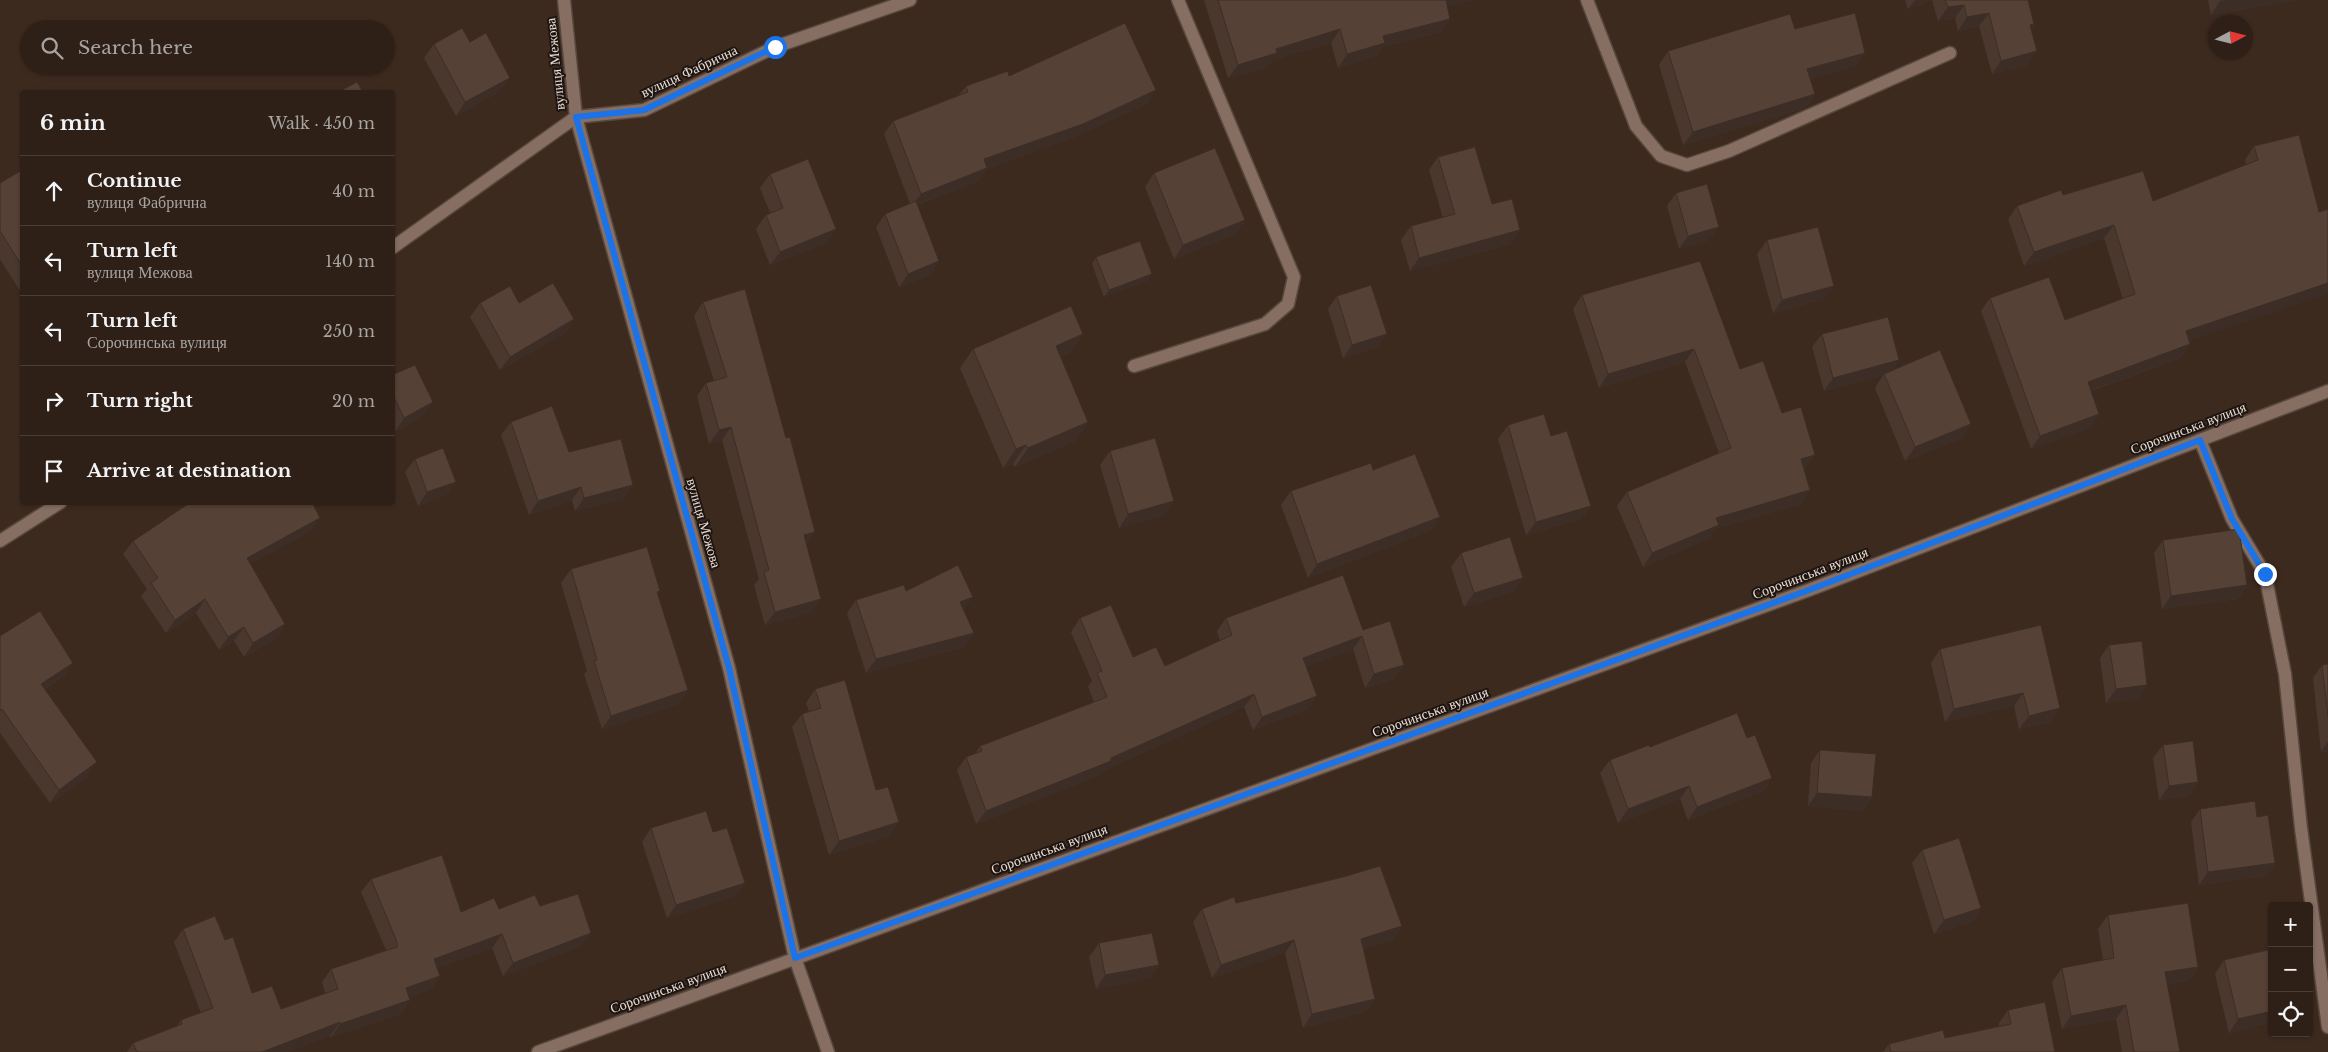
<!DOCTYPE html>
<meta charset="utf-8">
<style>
body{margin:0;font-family:"Libre Baskerville",serif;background:#362820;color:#f1f3f6}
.controls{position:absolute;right:15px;bottom:15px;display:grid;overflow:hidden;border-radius:5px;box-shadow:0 1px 4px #0004}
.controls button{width:45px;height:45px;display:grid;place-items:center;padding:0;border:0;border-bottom:1px solid #493e36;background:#2e2017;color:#f1f3f6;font:25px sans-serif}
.compass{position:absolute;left:2208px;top:15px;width:45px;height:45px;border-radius:50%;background:#2e2017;box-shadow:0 1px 4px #0004;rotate:83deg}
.stop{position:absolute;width:15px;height:15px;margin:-11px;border:4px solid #1a73e8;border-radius:50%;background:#fff}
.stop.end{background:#1a73e8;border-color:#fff;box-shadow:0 1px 5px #0008}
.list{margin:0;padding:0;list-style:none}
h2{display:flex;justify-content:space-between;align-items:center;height:65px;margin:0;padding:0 20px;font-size:21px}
h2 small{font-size:16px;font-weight:400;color:#a7a3a1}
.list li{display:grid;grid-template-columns:32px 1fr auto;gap:15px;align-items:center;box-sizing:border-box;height:70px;padding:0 20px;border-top:1px solid #493e36}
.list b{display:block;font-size:19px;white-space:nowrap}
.list p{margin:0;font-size:16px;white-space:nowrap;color:#a7a3a1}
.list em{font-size:16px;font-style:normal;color:#a7a3a1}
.icon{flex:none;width:28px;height:28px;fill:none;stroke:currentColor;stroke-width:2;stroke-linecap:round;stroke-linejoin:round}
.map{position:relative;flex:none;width:2328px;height:1052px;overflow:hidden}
.search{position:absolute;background:#2e2017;box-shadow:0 1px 4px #0004;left:20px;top:20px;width:375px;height:55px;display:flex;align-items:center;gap:12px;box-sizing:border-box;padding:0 18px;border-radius:28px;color:#a7a3a1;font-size:19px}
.panel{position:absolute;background:#2e2017;box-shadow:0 1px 4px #0004;left:20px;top:90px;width:375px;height:415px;border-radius:5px}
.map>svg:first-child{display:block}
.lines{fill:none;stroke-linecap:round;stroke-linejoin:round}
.minor-casing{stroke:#57473e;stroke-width:15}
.secondary-casing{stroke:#57473e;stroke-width:15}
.minor{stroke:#866f62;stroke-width:12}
.secondary{stroke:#866f62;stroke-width:12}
.wall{fill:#4a382e}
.shaded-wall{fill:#3c2e26}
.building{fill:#564136;stroke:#3c2e26}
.route{stroke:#1a73e8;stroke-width:6}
.labels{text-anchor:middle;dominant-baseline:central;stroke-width:4;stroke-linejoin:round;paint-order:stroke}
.street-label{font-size:14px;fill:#eaddd6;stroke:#1e1510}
</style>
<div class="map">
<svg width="2328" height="1052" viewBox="0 0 2328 1052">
<rect width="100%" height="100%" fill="#3d2a1f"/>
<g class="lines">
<g class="minor-casing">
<g id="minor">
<path d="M564,0L576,117L729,668L795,958L828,1052"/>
<path d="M1587,0L1636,126L1661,156L1687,165L1729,151L1950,53"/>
<path d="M392,248L576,117L644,110L775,47L910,0"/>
<path d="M1134,366L1265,324L1288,304L1294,277L1178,0"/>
<path d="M2200,440L2232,519L2265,574L2285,674L2301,828L2328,1027"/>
<path d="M0,541L61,502"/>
</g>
</g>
<g class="secondary-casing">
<path id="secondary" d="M538,1052L1809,590L2328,391"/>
</g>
<use href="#minor" class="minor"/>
<use href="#secondary" class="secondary"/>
</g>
<g class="wall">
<path d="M1204,0H1472L1447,6L1441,32L1382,47L1376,56L1338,68L1331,43L1272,60L1268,67L1228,78Z"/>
<path d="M1905,0H2028L2034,24L2031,29L2037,51L2027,65L1992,74L1979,26L1958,31L1955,18L1938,21L1932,0L1908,9Z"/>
<path d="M2208,0H2299L2211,15Z"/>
<path d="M1795,29L1865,53L1855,66L1810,79L1815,94L1805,108L1683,145L1659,65L1668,51Z"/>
<path d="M470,42L500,91L456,116L424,58L434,44Z"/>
<path d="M1009,76L1147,104L1074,137L987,169L978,181L917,205L939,261L930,275L899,287L876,227L885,214L910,204L884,134L893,121L959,95L966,86Z"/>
<path d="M2299,135L2189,341L2181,358L2091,391L2099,414L2090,428L2031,449L1981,311L1990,298L2065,320L2123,299L2104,238L2024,266L2008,219L2017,206L2063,195L2153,201L2246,165L2245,160L2254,146Z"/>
<path d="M1438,157L1492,204L1511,244L1410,271L1401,240L1411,226L1443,218L1429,170Z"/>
<path d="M22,170V294L0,259V183Z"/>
<path d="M1154,173L1245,220L1235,234L1174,259L1145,187Z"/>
<path d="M770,174L827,243L770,265L756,229L766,215L770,213L760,188Z"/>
<path d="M1676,193L1709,240L1679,249L1667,206Z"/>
<path d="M1767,240L1824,299L1773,313L1757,254Z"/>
<path d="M1096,257L1148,280L1104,297L1092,264Z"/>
<path d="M1582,295L1740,369L1782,413L1815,455L1805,468L1804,469L1810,490L1801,504L1717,528L1710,538L1643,567L1617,506L1627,492L1719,453L1685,362L1599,388L1573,309Z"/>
<path d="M1337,296L1377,347L1343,358L1328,309Z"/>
<path d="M703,302L806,545L812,612L765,625L754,585L759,579L722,440L709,444L697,396L706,383L714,381L694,316Z"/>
<path d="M480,303H519L574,319L565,333L500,370L470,317Z"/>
<path d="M1083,334L1070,353L1061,357L1088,422L1075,441L1015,467L1013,464L1003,468L960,368L973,349Z"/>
<path d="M1822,334L1892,371L1962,438L1905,461L1875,388L1883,375L1824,391L1812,347Z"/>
<path d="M392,375L423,415L395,432L392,427Z"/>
<path d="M511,422L569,452L624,498L575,511L572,500L529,515L501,435Z"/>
<path d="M1508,425L1551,436L1591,506L1581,519L1526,535L1498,439Z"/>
<path d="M1110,451L1174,501L1164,515L1119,528L1100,465Z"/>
<path d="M415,459L446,495L418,506L405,472Z"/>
<path d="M1373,470L1430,531L1308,578L1281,505L1291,491Z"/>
<path d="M311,531L250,564L285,624L276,638L244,657L234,641L219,650L196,613L166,633L141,596L147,589L123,554L133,541Z"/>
<path d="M2163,540L2247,585L2238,599L2162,609L2154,553Z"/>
<path d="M1461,553L1514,591L1464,607L1451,567Z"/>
<path d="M571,569L657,594L688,690L679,704L602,729L584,674L587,671L561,583Z"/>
<path d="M906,591L963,610L974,633L965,647L866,673L847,613L856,600Z"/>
<path d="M1080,618L1133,657L1165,666L1220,641L1217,631L1226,618L1363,630L1404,665L1395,678L1365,688L1353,649L1306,666L1308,709L1253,730L1244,707L1105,770L1102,774L976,824L957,770L966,757L975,754L980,746L1094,702L1088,686L1092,681L1071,632Z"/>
<path d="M0,636L73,663L64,676L45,689L88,776L50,803L0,733Z"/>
<path d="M2109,645L2147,685L2138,698L2106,703L2100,658Z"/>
<path d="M1940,649L2060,708L2050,722L2019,729L2014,706L1945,722L1931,663Z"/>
<path d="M2328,664V751L2321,752L2313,678L2322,665Z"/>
<path d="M815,689L876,790L890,836L829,855L792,727L802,714L809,711L806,703Z"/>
<path d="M1747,738L1772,778L1763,791L1688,820L1680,799L1618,823L1600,773L1610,760L1650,747Z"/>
<path d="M2163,745L2198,782L2189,796L2159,800L2153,758Z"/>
<path d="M1820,750L1872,797L1863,811L1808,806L1811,763Z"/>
<path d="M2200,809L2257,817L2275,863L2266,876L2199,885L2191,822Z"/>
<path d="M651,828L713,832L745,883L735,896L667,918L642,842Z"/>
<path d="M1922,850L1981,908L1972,922L1934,934L1912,863Z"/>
<path d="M371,879L461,912L540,906L591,933L581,946L503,976L492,948L437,968L440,976L431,989L409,997L410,1000L401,1014L331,1037L330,1036L287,1052H127L133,1043L177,1026L181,1020L201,1013L174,942L183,929L225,940L252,993L281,1009L325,993L322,982L331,969L386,950L361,892Z"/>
<path d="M1236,903L1402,926L1393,940L1363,949L1375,999L1365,1012L1303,1028L1285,953L1212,978L1193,922L1202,909Z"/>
<path d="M2108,915L2198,967L2189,981L2167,984L2180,1052H2122L2116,1019L2062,1029L2052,982L2062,968L2103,960L2098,929Z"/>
<path d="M1099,943L1159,965L1150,978L1096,989L1089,957Z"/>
<path d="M2224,960L2272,1022L2229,1033L2215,974Z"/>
<path d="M2008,1010L2055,1052H1883L1889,1044L1945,1038L1999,1026V1023Z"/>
</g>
<g class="shaded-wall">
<path d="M1442,0H1472L1436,9Z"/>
<path d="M1915,0H1932L1908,9Z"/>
<path d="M2229,0H2299L2211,15L2220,1Z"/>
<path d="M1964,5L1955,18L1938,21L1948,7Z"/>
<path d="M1989,13L1979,26L1958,31L1967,17Z"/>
<path d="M1450,19L1441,32L1382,47L1376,56L1338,68L1347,54L1383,36Z"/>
<path d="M2034,24L2025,37L2030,25Z"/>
<path d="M1340,29L1331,43L1272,60L1268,67L1228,78L1238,65L1276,49Z"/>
<path d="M2037,51L2027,65L1992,74L2001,61Z"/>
<path d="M1865,53L1855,66L1798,83L1807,69Z"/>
<path d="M510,78L500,91L456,116L465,102Z"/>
<path d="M1156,90L1147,104L1074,137L987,169L978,181L911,207L921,194L984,159Z"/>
<path d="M1815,94L1805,108L1683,145L1693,132Z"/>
<path d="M1245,220L1235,234L1174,259L1183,245Z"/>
<path d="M2114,225L2104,238L2024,266L2034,252Z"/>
<path d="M1719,227L1709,240L1679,249L1688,236Z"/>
<path d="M836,229L827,243L770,265L780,252Z"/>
<path d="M1520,230L1511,244L1410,271L1419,258Z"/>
<path d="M939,261L930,275L899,287L908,274Z"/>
<path d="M1152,274L1148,280L1104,297L1109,290Z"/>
<path d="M2328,283V294L2176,345L2186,331Z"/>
<path d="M1834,286L1824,299L1773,313L1782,300Z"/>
<path d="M574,319L565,333L500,370L510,357Z"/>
<path d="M1083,334L1070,353L1042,365L1056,346Z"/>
<path d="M1387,334L1377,347L1343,358L1352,345Z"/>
<path d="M2190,344L2181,358L2078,395L2088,382Z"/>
<path d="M1694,349L1685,362L1599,388L1608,374Z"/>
<path d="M1899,360L1890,374H1884L1883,375L1824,391L1833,378Z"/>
<path d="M433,402L423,415L395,432L404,418Z"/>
<path d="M2099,414L2090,428L2031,449L2040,436Z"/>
<path d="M1088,422L1075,441L1015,467L1028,448Z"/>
<path d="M1971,424L1962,438L1905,461L1915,447Z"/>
<path d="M731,427L722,440L709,444L719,430Z"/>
<path d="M1026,445L1013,464L1003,468L1016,449Z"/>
<path d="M1815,455L1805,468L1792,473L1801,459Z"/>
<path d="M456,482L446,495L418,506L427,492Z"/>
<path d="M633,485L624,498L575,511L584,498Z"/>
<path d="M581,487L572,500L529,515L538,501Z"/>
<path d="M1810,490L1801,504L1717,528L1710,538L1643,567L1652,553L1716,518Z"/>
<path d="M1174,501L1164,515L1119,528L1128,514Z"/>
<path d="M1591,506L1581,519L1526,535L1536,522Z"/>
<path d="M1440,517L1430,531L1308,578L1317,564Z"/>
<path d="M320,518L311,531L237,571L247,558Z"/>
<path d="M815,532L806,546L804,535Z"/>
<path d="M1523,578L1514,591L1464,607L1474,593Z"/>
<path d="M2247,585L2238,599L2162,609L2171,596Z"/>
<path d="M973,597L964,610L950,616L960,602Z"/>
<path d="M205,599L196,613L166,633L175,620Z"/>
<path d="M821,599L812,612L765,625L775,612Z"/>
<path d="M285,624L276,638L244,657L253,643Z"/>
<path d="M244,627L234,641L219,650L228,637Z"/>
<path d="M974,633L965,647L866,673L876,659Z"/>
<path d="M1362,636L1353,649L1294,671L1303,658Z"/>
<path d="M73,663L64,676L32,697L41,684Z"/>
<path d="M1404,665L1395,678L1365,688L1374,674Z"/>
<path d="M2147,685L2138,698L2106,703L2116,689Z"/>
<path d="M688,690L679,704L602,729L611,716Z"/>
<path d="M2023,693L2014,706L1945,722L1954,709Z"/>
<path d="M1254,694L1244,707L1105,770L1102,774L976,824L986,811L1111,758Z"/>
<path d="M1317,696L1308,709L1253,730L1262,717Z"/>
<path d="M2060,708L2050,722L2019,729L2029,716Z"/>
<path d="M2328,741V751L2321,752Z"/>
<path d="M97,762L88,776L50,803L59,790Z"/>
<path d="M1772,778L1763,791L1688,820L1697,807Z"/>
<path d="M2198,782L2189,796L2159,800L2169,786Z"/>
<path d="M1689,786L1680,799L1618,823L1628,809Z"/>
<path d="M1817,793L1872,797L1863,811L1808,806Z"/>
<path d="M899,822L890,836L829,855L839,841Z"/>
<path d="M2275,863L2266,876L2199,885L2208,872Z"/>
<path d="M745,883L735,896L667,918L676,905Z"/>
<path d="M1981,908L1972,922L1934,934L1944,920Z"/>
<path d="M1402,926L1393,940L1351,953L1361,939Z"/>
<path d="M591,933L581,946L503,976L513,963Z"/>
<path d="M502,934L492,948L425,973L434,959Z"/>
<path d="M1294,940L1285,953L1212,978L1221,965Z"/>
<path d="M1159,965L1150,978L1096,989L1105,975Z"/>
<path d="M2198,967L2189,981L2156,986L2165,972Z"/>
<path d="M440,976L431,989L397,1002L406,988Z"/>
<path d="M1375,999L1365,1012L1303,1028L1312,1014Z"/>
<path d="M410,1000L401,1014L331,1037L340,1024Z"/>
<path d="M2126,1005L2116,1019L2062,1029L2071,1016Z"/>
<path d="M2272,1011V1022L2229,1033L2238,1019Z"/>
<path d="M340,1022L330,1036L287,1052H262Z"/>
</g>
<g class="building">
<path d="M1218,0H1446L1450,19L1383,36L1385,43L1347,54L1340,29L1276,49L1277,53L1238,65Z"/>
<path d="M1945,0H2028L2034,24L2030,25L2037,51L2001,61L1989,13L1967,17L1964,5L1948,7Z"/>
<path d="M1855,13L1865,53L1807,69L1815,94L1693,132L1668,51L1790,14L1795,29Z"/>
<path d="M1125,23L1156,90L1083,124L984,159L987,168L921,194L893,121L968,92L966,86L1008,71L1009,76Z"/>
<path d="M462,28L470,42L486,33L510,78L465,102L434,44Z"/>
<path d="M357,82L363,92H338Z"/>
<path d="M2299,135L2319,212L2328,209V283L2186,331L2190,344L2088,382L2099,414L2040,436L1990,298L2049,277L2065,320L2135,294L2114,225L2034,252L2017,206L2061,190L2063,195L2143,171L2153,201L2258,160L2254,146Z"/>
<path d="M1475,147L1492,204L1512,199L1520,230L1419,258L1411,226L1455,214L1438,157Z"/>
<path d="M1215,148L1245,220L1183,245L1154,173Z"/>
<path d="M808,159L836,229L780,252L766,215L783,208L770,174Z"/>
<path d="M22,170V266L0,231V183Z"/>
<path d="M1707,184L1719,227L1688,236L1676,193Z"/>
<path d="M916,201L939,261L908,274L885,214Z"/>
<path d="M1818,227L1834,286L1782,300L1767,240Z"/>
<path d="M1140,241L1152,274L1109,290L1096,257Z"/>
<path d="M1700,261L1740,369L1763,361L1782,413L1801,407L1815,455L1801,459L1810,490L1716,518L1719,525L1652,553L1627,492L1731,448L1694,349L1608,374L1582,295Z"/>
<path d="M553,283L574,319L510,357L480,303L510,286L519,303Z"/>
<path d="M1371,285L1387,334L1352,345L1337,296Z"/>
<path d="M745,289L786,438L790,437L815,532L804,535L821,599L775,612L764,572L769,570L731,427L719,430L706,383L727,377L703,302Z"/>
<path d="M1071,306L1083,334L1056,346L1088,422L1028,448L1026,445L1016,449L973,349Z"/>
<path d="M1888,317L1899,360L1833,378L1822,334Z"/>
<path d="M1940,350L1971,424L1915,447L1884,374Z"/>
<path d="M415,365L433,402L404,418L392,393V375Z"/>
<path d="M552,406L569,452L621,439L633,485L584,498L581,487L538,501L511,422Z"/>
<path d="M1544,414L1551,436L1567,431L1591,506L1536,522L1508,425Z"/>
<path d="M1155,438L1174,501L1128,514L1110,451Z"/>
<path d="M443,448L456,482L427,492L415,459Z"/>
<path d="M1415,454L1440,517L1317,564L1291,491L1371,463L1373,470Z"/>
<path d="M191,502H312L320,518L247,558L285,624L253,643L244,627L228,637L205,599L175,620L151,583L158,578L133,541Z"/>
<path d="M2239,529L2247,585L2171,596L2163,540Z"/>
<path d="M1510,537L1523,578L1474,593L1461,553Z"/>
<path d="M647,547L660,591L657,592L688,690L611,716L594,661L597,660L571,569Z"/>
<path d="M958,565L973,597L960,602L974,633L876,659L856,600L904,585L906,591Z"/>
<path d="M1343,575L1363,630L1390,621L1404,665L1374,674L1362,636L1303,658L1317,696L1262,717L1254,694L1111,758V761L986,811L966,757L982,751L980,746L1107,697L1097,673L1102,671L1080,618L1111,605L1133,657L1156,647L1165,666L1232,635L1226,618Z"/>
<path d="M40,611L73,663L41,684L97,762L59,790L2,709L0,711V636Z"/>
<path d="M2041,625L2060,708L2029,716L2023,693L1954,709L1940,649Z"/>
<path d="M2142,641L2147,685L2116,689L2109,645Z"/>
<path d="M2328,664V717L2322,665Z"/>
<path d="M845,680L876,790L888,787L899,822L839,841L802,714L821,708L815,689Z"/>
<path d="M1737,713L1747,738L1755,735L1772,778L1697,807L1689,786L1628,809L1610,760L1649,745L1650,747Z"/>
<path d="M2193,741L2198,782L2169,786L2163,745Z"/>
<path d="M1820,750L1876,754L1872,797L1817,793Z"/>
<path d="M2255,801L2257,817L2268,815L2275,863L2208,872L2200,809Z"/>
<path d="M706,811L713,832L727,828L745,883L676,905L651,828Z"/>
<path d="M1959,838L1981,908L1944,920L1922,850Z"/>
<path d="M442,855L461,912L494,898L499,909L535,895L540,906L578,894L591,933L513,963L502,934L434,959L440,976L406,988L410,1000L340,1024V1022L262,1052H137L133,1043L182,1024L181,1020L213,1008L183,929L215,916L225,940L233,937L252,993L272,986L281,1009L338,989L331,969L397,947V942L371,879Z"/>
<path d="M1380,866L1402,926L1361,939L1375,999L1312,1014L1294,940L1221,965L1202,909L1234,897L1236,903L1343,877Z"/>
<path d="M2188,903L2198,967L2165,972L2180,1052H2134L2126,1005L2071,1016L2062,968L2114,958L2108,915Z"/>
<path d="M1152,933L1159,965L1105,975L1099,943Z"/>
<path d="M2272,949V1011L2238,1019L2224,960Z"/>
<path d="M2045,1002L2055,1052H1891L1889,1044L1943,1030L1945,1038L2011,1024L2008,1010Z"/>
</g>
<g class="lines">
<path class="route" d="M775,47L644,110L576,117L729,668L795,958L1809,590L2200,440L2232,519L2265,574"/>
</g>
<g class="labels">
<g class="street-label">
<text transform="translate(555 64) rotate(-96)">вулиця Межова</text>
<text transform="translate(689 71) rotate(-25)">вулиця Фабрична</text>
<text transform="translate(2188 428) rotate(-21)">Сорочинська вулиця</text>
<text transform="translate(704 523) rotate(74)">вулиця Межова</text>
<text transform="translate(1810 573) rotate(-21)">Сорочинська вулиця</text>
<text transform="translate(1430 712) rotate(-20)">Сорочинська вулиця</text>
<text transform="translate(1049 849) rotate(-20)">Сорочинська вулиця</text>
<text transform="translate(668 988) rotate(-20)">Сорочинська вулиця</text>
</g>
</g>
</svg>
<div class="controls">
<button>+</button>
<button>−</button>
<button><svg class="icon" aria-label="locate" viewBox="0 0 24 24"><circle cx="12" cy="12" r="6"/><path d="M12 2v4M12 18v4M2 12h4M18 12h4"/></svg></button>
</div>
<svg class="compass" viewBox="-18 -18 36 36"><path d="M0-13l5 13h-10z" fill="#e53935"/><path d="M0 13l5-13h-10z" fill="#a7a3a1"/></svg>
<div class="stop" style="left:775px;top:47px"></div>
<div class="stop end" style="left:2265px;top:574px"></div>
<div class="search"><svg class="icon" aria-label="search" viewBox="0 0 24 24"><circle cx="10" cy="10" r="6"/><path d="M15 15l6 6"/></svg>Search here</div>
<section class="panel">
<h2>6 min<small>Walk · 450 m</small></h2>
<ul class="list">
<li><svg class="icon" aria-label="ahead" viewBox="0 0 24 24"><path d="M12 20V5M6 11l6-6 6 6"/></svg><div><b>Continue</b><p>вулиця Фабрична</p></div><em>40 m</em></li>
<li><svg class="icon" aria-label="left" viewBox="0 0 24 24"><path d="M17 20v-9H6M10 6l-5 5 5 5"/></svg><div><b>Turn left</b><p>вулиця Межова</p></div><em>140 m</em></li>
<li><svg class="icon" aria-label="left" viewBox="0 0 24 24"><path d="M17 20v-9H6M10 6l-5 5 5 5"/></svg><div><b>Turn left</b><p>Сорочинська вулиця</p></div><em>250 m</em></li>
<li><svg class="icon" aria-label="right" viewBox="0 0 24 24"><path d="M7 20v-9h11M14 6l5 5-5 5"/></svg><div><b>Turn right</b></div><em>20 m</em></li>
<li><svg class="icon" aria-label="arrive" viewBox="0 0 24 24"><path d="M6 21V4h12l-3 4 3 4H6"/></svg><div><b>Arrive at destination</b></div></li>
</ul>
</section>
</div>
